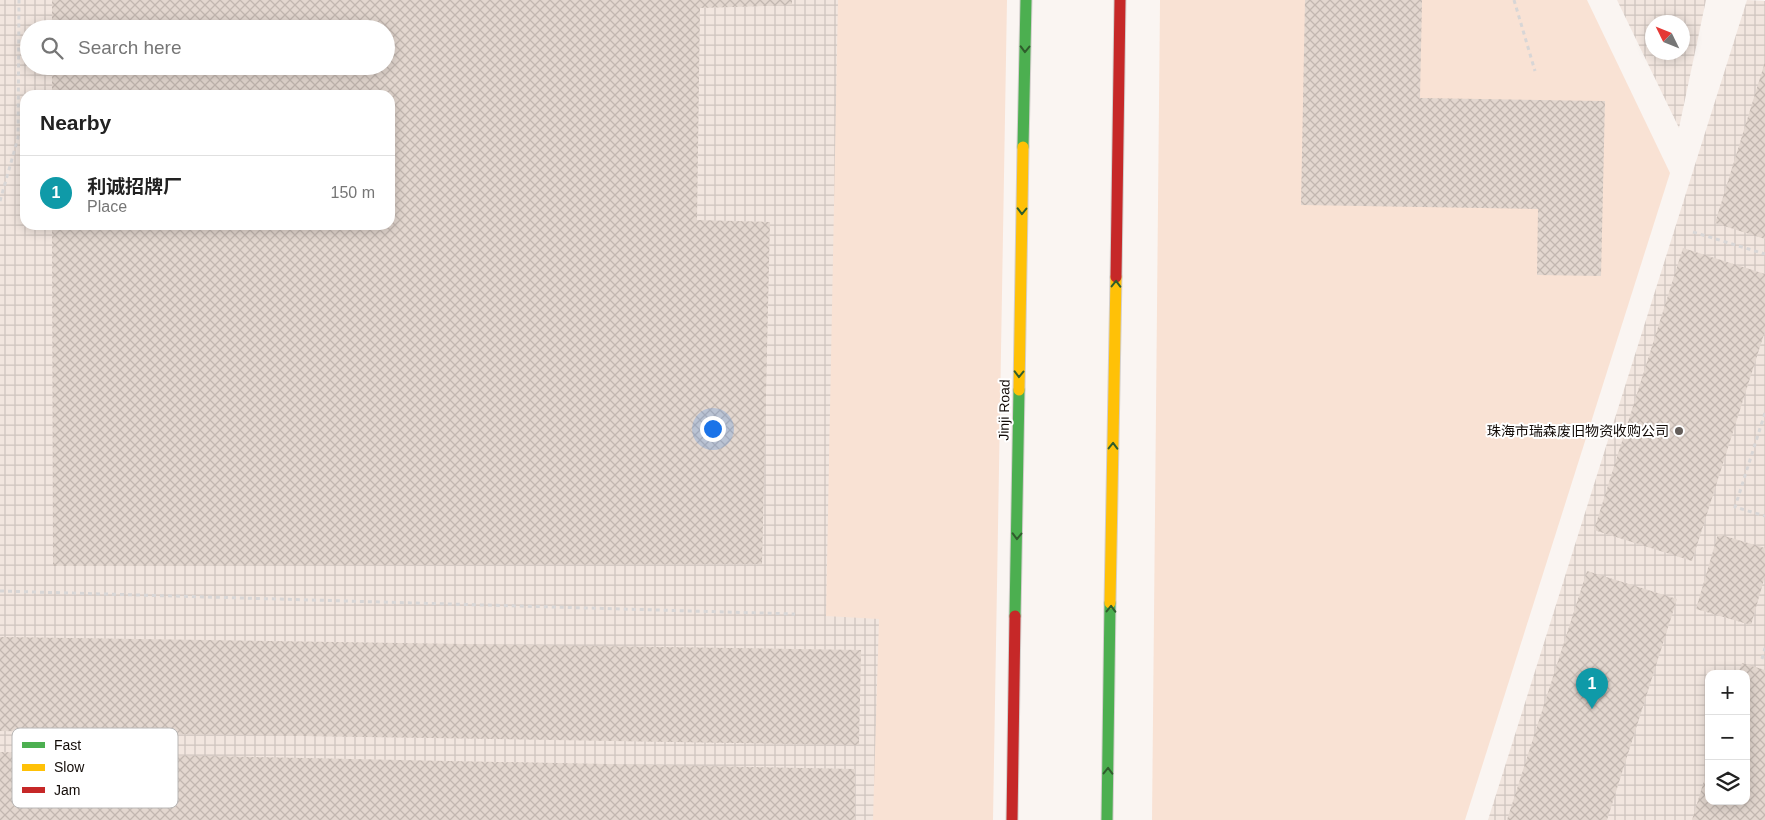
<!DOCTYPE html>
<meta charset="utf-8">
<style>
body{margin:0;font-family:Arial,"Noto Sans SC",sans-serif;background:#f6f6f6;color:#222}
.controls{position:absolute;right:15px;bottom:15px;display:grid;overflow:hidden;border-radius:10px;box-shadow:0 2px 12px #0003}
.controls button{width:45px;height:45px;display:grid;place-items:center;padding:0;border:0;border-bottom:1px solid #e0e0e0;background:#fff;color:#222;font:25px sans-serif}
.compass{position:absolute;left:1645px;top:15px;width:45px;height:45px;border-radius:50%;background:#fff;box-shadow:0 2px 12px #0003;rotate:313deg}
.you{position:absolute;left:712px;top:428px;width:18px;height:18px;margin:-12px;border:4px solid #fff;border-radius:50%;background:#1a73e8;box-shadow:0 0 0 8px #1a73e833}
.badge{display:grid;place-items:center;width:32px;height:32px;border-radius:50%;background:#635d59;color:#fff;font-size:16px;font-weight:700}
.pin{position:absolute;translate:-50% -41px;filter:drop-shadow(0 1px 2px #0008)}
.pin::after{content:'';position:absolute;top:26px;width:18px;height:15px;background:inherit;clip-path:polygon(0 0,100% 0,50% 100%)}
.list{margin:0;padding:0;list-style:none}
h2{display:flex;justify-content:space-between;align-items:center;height:65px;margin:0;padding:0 20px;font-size:21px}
h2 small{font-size:16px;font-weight:400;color:#767676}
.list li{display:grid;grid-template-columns:32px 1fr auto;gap:15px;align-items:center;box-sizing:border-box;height:75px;padding:0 20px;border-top:1px solid #e0e0e0}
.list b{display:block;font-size:19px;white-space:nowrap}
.list p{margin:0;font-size:16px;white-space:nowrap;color:#767676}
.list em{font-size:16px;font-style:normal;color:#767676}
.icon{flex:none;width:28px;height:28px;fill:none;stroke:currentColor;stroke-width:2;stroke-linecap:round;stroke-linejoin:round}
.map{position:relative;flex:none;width:1765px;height:820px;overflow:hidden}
.search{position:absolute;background:#fff;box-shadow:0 2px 12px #0003;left:20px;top:20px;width:375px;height:55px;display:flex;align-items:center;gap:12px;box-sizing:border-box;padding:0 18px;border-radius:28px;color:#767676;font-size:19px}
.panel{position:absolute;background:#fff;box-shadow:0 2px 12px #0003;left:20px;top:90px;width:375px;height:140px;border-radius:15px}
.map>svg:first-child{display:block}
.industrial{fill:url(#industrial-grid);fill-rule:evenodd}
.grass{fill:#f9e2d4}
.building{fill:url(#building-cross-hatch)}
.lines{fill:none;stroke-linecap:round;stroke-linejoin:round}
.fast-casing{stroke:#d3cfcd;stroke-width:13}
.slow-casing{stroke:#d3cfcd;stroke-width:13}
.jam-casing{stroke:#d3cfcd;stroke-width:13}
.path{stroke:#d8d6d6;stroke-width:3;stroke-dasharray:4 4;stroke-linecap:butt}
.fast{stroke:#4caf50;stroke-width:11}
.slow{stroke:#ffc107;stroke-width:11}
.jam{stroke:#c62828;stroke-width:11}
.oneway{stroke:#2f5d2c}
.poi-dot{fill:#635d59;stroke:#fff;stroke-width:2}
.labels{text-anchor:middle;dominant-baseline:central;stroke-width:4;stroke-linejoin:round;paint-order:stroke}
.street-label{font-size:14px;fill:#120b07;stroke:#fff}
.poi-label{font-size:14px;fill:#120b07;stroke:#fff;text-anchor:end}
.key{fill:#fff;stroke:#b8b6b5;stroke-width:1}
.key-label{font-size:14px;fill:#120b07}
</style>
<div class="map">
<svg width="1765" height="820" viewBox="0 0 1765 820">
<defs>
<pattern id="industrial-grid" width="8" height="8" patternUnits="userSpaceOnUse" patternTransform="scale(1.25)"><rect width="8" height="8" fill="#f2e6df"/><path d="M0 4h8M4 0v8" fill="none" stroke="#cec4be"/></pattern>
<pattern id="building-cross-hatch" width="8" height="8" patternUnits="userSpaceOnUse" patternTransform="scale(1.25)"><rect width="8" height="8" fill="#e3d7cf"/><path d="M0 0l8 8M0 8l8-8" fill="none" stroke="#c2b7b0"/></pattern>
</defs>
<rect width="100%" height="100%" fill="#faf5f2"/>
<g class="industrial">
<path d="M0,0H989L967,820H0ZM29,29H386V66H29ZM25,95H390V225H25Z"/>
<path d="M1617,0H1706L1679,128ZM1652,22H1682V52H1652Z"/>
<path d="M1747,0L1765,1V820H1488ZM1709,674H1746V801H1709Z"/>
</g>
<g class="grass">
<path d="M838,0H1007L993,820H873L879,619L826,616Z"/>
<path d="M1160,0H1587L1670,173L1465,820H1152Z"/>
</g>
<g class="building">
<path d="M52,0H792V5L700,8L697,220L770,222L762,564L53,566L52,225H390V95H52V66H386V29H52Z"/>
<path d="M1305,0H1422L1420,98L1605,101L1601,276L1537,275L1538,209L1301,205Z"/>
<path d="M1765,62V239L1715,223Z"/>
<path d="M1683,248L1765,274V331L1692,561L1594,530Z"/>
<path d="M1718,534L1765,548V576L1751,625L1696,609Z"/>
<path d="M1587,571L1677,599L1607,820H1507Z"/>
<path d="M0,637L861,650L859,745L0,731Z"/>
<path d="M1742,663L1765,670V820H1692L1708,768L1709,801H1746V674H1738Z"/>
<path d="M0,752L855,769V820H0Z"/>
</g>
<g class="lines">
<g class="fast-casing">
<g id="fast">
<path d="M1023,147L1026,0"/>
<path d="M1015,616L1019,390"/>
<path d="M1107,820L1110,603"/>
</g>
</g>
<g class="slow-casing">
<g id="slow">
<path d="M1019,390L1023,147"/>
<path d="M1110,603L1116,277"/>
</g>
</g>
<g class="jam-casing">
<g id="jam">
<path d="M1116,277L1120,0"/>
<path d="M1012,820L1015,616"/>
</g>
</g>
<g class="path">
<path d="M1514,0L1535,71"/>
<path d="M0,201L18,138L19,0"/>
<path d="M1693,232L1765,254"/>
<path d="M1765,413L1735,507L1765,516"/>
<path d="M0,591L795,614"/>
<path d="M1762,659L1765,648"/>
</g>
<use href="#fast" class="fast"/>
<use href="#slow" class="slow"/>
<use href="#jam" class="jam"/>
</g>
<defs><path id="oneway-chevron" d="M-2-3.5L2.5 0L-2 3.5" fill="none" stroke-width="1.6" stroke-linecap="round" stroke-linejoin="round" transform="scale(1.25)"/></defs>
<g class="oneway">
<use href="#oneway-chevron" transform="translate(1025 49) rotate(91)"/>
<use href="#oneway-chevron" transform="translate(1022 211) rotate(91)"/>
<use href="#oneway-chevron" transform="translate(1116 284) rotate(-89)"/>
<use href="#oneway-chevron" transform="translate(1019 374) rotate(91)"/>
<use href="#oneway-chevron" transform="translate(1113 446) rotate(-89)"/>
<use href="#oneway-chevron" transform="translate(1017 536) rotate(91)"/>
<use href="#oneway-chevron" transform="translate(1111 609) rotate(-89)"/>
<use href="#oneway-chevron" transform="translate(1108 771) rotate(-89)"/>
</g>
<circle class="poi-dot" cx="1679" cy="431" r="5"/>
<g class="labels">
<g class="street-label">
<text transform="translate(1004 410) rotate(-89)">Jinji Road</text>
</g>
<g class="poi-label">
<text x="1669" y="431">珠海市瑞森废旧物资收购公司</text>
</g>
</g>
<rect x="12" y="728" width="166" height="80" rx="8" class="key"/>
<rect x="22" y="742" width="23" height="6" fill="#4caf50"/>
<rect x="22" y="764" width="23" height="7" fill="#ffc107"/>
<rect x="22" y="787" width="23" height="6" fill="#c62828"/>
<g class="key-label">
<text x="54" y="750">Fast</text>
<text x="54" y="772">Slow</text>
<text x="54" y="795">Jam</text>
</g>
</svg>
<div class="controls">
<button>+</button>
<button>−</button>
<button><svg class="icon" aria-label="layers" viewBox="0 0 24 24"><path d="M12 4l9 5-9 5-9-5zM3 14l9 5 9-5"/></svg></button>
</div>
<svg class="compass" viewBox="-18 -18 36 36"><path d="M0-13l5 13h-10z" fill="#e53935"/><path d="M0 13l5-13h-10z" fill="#767676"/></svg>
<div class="you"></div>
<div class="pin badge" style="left:1592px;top:709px;background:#0f9aa8">1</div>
<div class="search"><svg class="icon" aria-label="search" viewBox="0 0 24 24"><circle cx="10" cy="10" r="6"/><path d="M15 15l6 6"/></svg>Search here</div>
<section class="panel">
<h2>Nearby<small></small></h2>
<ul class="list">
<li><span class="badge" style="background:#0f9aa8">1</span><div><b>利诚招牌厂</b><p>Place</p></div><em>150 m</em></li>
</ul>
</section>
</div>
